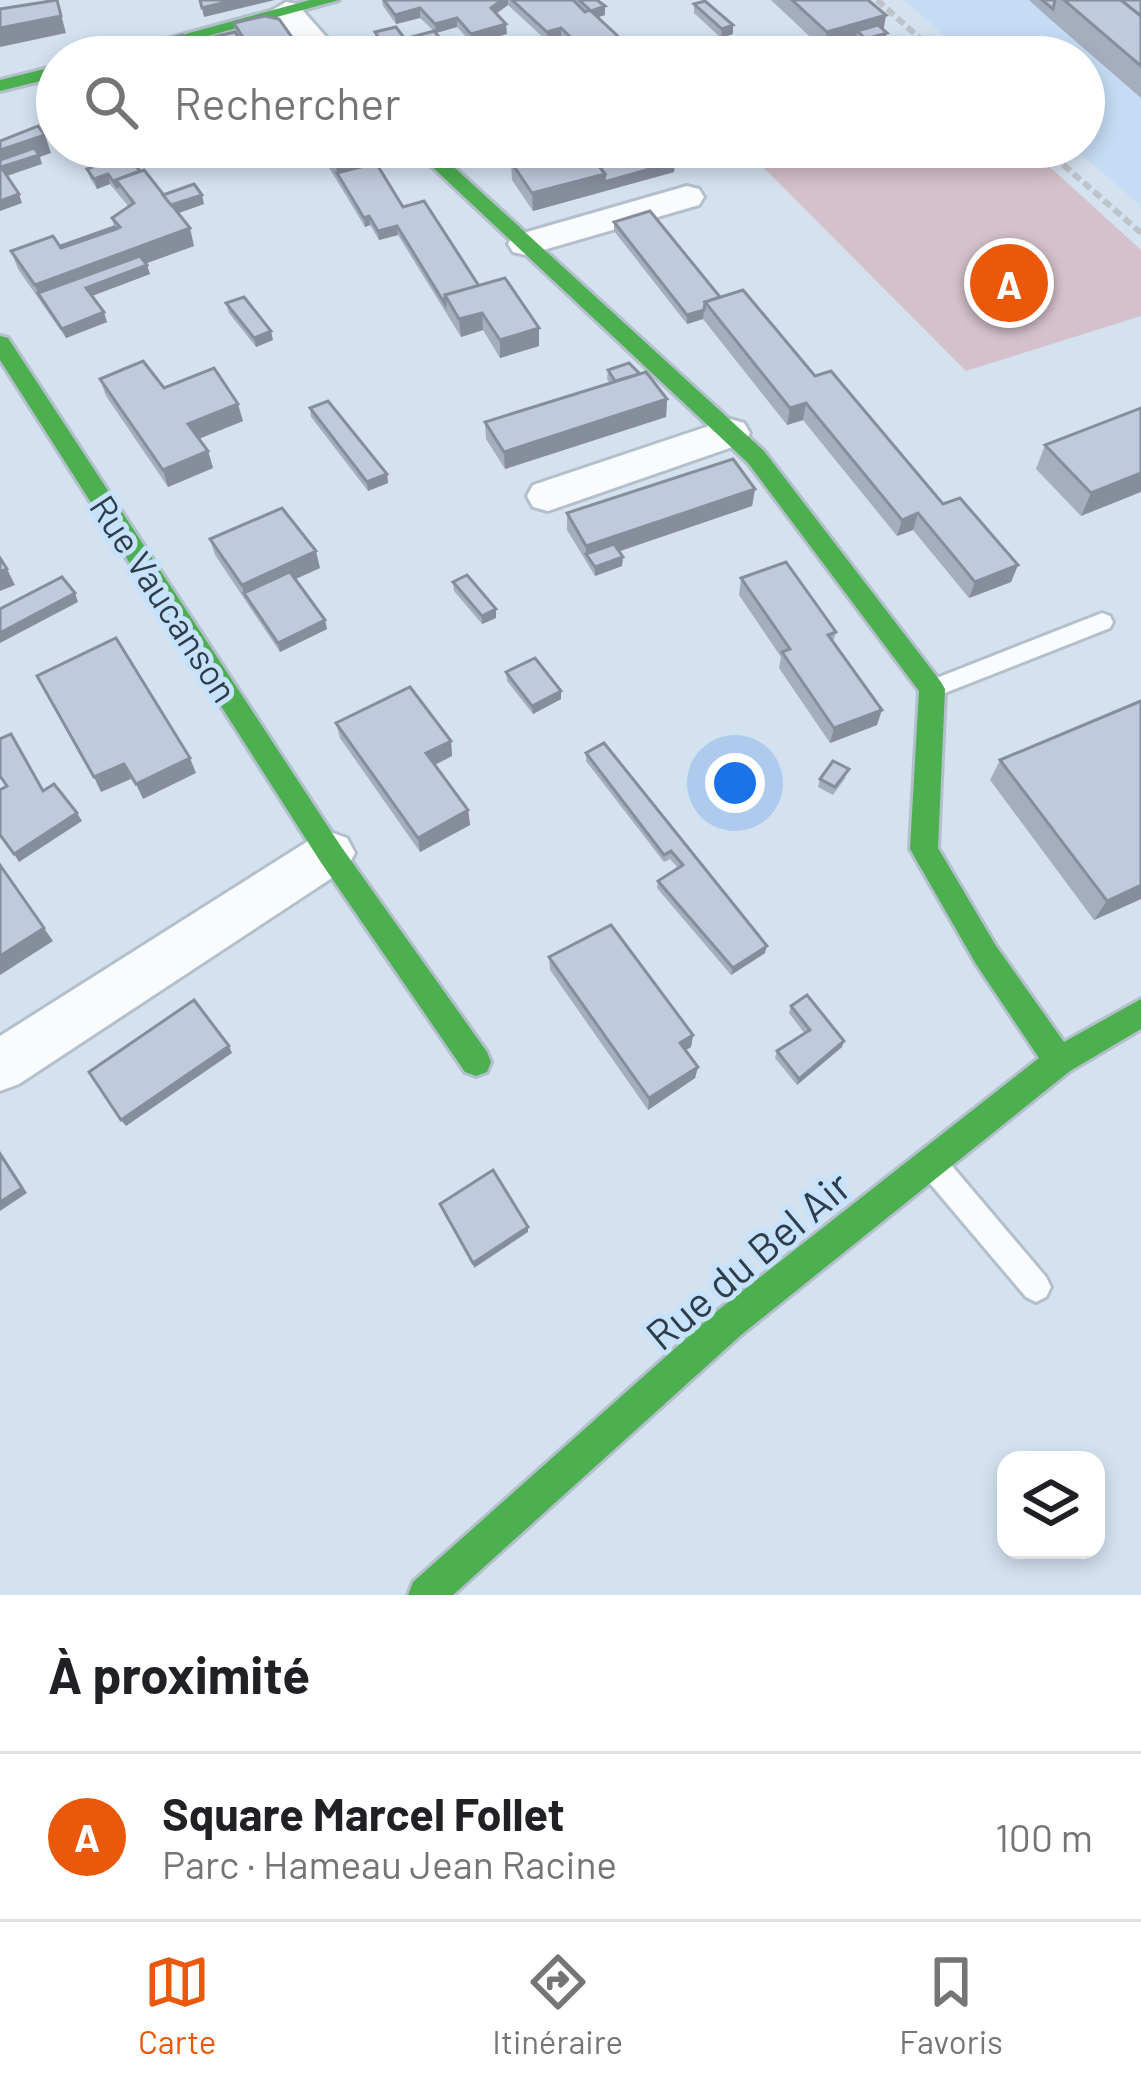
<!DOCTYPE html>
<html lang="fr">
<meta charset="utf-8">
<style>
body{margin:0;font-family:Barlow,sans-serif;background:#f2f2f2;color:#202124}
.controls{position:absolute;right:36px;bottom:36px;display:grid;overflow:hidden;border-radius:24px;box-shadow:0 6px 18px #0003}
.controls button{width:108px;height:108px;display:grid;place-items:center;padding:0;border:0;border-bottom:3px solid #e0e0e0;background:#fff;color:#202124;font:60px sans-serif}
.you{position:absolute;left:735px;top:783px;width:42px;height:42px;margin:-30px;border:9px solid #fff;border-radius:50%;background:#1a73e8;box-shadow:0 0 0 18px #1a73e833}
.badge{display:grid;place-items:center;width:78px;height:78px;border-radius:50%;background:#ea580c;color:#fff;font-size:39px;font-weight:700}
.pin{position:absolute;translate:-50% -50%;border:6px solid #fff;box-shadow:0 3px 12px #0006}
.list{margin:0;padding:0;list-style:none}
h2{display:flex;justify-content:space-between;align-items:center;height:156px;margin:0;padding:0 48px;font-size:51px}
h2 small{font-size:39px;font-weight:400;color:#757577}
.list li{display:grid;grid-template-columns:78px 1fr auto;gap:36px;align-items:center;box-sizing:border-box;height:168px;padding:0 48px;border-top:3px solid #e0e0e0}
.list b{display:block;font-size:45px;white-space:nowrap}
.list p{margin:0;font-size:39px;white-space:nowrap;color:#757577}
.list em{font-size:39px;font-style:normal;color:#757577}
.icon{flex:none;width:66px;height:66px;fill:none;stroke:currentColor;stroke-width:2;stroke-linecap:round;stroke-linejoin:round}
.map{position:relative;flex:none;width:1141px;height:1595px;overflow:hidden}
.search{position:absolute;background:#fff;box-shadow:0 6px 18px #0003;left:36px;right:36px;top:36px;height:132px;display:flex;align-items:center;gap:30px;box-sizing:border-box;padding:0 42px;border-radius:66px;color:#757577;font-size:45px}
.sheet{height:324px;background:#fff}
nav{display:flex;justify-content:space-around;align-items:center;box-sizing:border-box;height:168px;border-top:3px solid #e0e0e0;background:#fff;font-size:33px;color:#757577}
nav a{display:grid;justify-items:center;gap:6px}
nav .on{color:#ea580c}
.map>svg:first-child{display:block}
.built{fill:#c5dcf4}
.green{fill:#d5c1cb}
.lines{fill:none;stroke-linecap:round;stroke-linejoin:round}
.lane-casing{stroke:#b3c0cc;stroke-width:6}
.street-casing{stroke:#b3c0cc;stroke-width:6}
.fast-casing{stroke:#b3c0cc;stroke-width:6}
.path{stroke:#bdc3ca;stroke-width:6;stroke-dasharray:9 4.5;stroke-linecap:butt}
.lane{fill:#f9fbfd;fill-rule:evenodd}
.street{fill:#f9fbfd;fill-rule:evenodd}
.fast{fill:#4caf50;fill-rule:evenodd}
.wall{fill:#a5aebe}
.shaded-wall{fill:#868d9b}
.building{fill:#c0cadd;stroke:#868d9b;stroke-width:3}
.labels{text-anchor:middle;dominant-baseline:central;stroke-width:10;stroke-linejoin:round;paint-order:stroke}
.street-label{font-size:36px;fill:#2f3c4a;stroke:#c7e2fd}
.near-street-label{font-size:42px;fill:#2f3c4a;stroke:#c7e2fd}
</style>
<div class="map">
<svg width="1141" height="1595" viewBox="0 0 1141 1595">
<rect width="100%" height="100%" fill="#d4e2f0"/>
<path class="built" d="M904,0H1141V206L1073,147H1084V57H969Z"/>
<path class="green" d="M837,147H1028L1141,250V316L966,371L764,168Z"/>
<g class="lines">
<g class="lane-casing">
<g id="lane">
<path d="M1102,613L1110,616L1113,622L1110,628L932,698L921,689L924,683Z"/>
<path d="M937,1156L947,1160L1046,1277L1051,1287L1046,1297L1036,1302L1026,1297L927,1180L923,1170L927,1160Z"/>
</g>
</g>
<g class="street-casing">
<g id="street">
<path d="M286,2L297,4L344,57H311L271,11Z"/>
<path d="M687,186L699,189L704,197L699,205L526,255L513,252L508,244L513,236Z"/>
<path d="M730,419L744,423L750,433L744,443L548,511L533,507L527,496L533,485Z"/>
<path d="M330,832L347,838L355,853L347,868L19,1084L0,1091V1036L313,838Z"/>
</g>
</g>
<g class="fast-casing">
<g id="fast">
<path d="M310,0H339L131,57H101Z"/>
<path d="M57,66V77L0,91V80Z"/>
<path d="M411,147H432L764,451L941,682L945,689L938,848L996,946L1064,1042L1141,999V1029L1070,1071L741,1335L453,1595H408L413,1582L717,1311L1039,1058L976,964L910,849L919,691L748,463Z"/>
<path d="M0,336L8,338L340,845L487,1052L491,1062L487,1072L476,1076L465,1072L320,861L0,360Z"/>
</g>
</g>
<g class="path">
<path d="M877,0L941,57"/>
<path d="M1043,147L1141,233"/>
</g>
<use href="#lane" class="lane"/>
<use href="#street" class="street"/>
<use href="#fast" class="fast"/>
</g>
<g class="wall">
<path d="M382,0H597L605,6V15L598,17L621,50L597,57H581L561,37L547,41L508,5L496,14L507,34L472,43L457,27L436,33L456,57H420L412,46V37L434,31L420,18L396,24L383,6Z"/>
<path d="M771,0H868L886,15L883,30L885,42L864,48L856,41L824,50Z"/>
<path d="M1029,0H1141V98L1050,19Z"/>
<path d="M694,4L733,25V34L721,38L694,13Z"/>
<path d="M234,23L306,57H145L142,45L188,43L235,32Z"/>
<path d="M375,32L406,48L384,53L376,41Z"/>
<path d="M293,147H370L375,155L376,163L403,207L479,286L539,328V346L500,358L483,330L461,337L398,235L379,240L370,225L365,227L322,156L301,162Z"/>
<path d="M594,159L675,162L674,172L533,211L512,180L511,162Z"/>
<path d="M87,169L140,171L163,195L204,204L178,213L194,246L146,263L150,274L92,296L107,322L66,338L18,269L11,251L60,246L114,227L112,218L129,207L110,184L97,189L90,178Z"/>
<path d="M614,222L720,297L815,376L943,504L1018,565L1011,582L969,598L913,530L897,536L803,420L787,425L703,319L687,324L614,231Z"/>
<path d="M226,303L273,340L256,347L229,313Z"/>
<path d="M608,370L667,399L666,417L505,469L486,439L485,422L610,383L607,379Z"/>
<path d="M100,379L164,388L243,421L199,439L208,451L213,468L168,487L106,396Z"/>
<path d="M310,408L387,474L388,483L368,491L311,417Z"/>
<path d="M1141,408L1081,516L1036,469L1045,445Z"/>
<path d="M755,489L752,506L619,551L623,557L622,566L595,576L567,530V513Z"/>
<path d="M210,539L320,568L295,579L325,620L327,629L280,652L215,555Z"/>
<path d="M741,578L836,632L833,642L877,725L830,743L779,668L781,657L739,595Z"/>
<path d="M453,582L496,609V618L482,624L454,591Z"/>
<path d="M506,672L561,691V699L533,714L507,681Z"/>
<path d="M1141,701V899L1094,920L990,780L1000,760Z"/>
<path d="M336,723L451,741L452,756L435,765L468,810L470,825L420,852L340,738Z"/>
<path d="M586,753L765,953L731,975L657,888L658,881L678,868L670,859L664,862L586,761Z"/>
<path d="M846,777L833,795L818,787L820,779Z"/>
<path d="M549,957L693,1035L691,1047L685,1050L698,1067L695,1078L648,1110L550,970Z"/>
<path d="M791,1006L842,1047L797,1085L775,1058L777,1051L805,1034L789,1013Z"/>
</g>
<g class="shaded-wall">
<path d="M57,0L66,33L0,47V28Z"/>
<path d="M234,0H275L204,17L202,8Z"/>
<path d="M502,0H508V5L491,17V8Z"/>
<path d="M605,6V15L590,20L591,11Z"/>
<path d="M420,8V18L396,24L395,15Z"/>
<path d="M886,15L883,33L857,31L856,41L824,50L827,32Z"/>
<path d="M457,18V27L436,33L435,24Z"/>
<path d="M506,24L507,34L472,43L471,34Z"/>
<path d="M733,25V34L721,38L722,29Z"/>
<path d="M561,28V37L547,41V32Z"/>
<path d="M887,33L885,42L864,48L866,39Z"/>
<path d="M405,39L406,48L384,53L383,44Z"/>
<path d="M622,40L621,50L597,57H585V51Z"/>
<path d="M45,135L51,153L40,157L42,164L4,177L0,170V150Z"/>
<path d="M298,147H320L322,156L301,162Z"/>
<path d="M478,147H516L479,157Z"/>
<path d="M375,155L377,173H337L336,165Z"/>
<path d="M675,162L674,172L533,211L532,193L605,174Z"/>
<path d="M108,174L110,184L97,189L94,179Z"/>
<path d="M19,194L22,203L0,211V201Z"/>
<path d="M202,195L204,204L173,215L170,205Z"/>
<path d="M369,216L370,225L365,227L364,218Z"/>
<path d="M397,226L398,235L379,240L378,231Z"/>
<path d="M190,228L194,246L43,301L38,293L35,285Z"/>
<path d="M147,265L150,274L89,297L86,288Z"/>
<path d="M704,310L703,319L687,324V315Z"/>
<path d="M104,312L107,322L66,338L62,329Z"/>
<path d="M482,313L483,330L461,337L459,319Z"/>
<path d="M539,328V346L500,358V340Z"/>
<path d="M271,331L273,340L256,347L254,338Z"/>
<path d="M667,399L666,417L505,469L504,452Z"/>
<path d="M806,403L803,420L787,425L790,408Z"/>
<path d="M238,404L243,421L193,441L188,424Z"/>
<path d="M208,451L213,468L168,487L163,470Z"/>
<path d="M1141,473V492L1081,516L1091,493Z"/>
<path d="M387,474L388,483L368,491L367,482Z"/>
<path d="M755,489L752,506L591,561L586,554V546Z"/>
<path d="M918,513L913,530L897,536L902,520Z"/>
<path d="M316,551L320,568L249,600L244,593L246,601L242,585Z"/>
<path d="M623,557L622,566L595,576V567Z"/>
<path d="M1018,565L1011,582L969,598L975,582Z"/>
<path d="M7,569L15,585L0,591V572Z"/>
<path d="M75,593L78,602L0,643V633Z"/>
<path d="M496,609V618L482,624V616Z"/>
<path d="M325,620L327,629L280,652L278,643Z"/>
<path d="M561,691V699L533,714L532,706Z"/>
<path d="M882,710L877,725L830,743L834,728Z"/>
<path d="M451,741L452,756L428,768L426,753Z"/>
<path d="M190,758L196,773L143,799L136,784Z"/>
<path d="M124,764L131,779L101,792L94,777Z"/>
<path d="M468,810L470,825L420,852L418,838Z"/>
<path d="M77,813L82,821L19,862L14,854Z"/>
<path d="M1141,885V899L1094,920L1107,901Z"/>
<path d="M44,928L53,941L0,975V956Z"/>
<path d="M767,946L765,953L731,975L733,968Z"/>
<path d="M693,1035L691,1047L678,1055L680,1043Z"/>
<path d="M844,1041L842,1047L797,1085L799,1079Z"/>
<path d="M229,1046L232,1053L126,1126L121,1120Z"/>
<path d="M698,1067L695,1078L648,1110L649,1098Z"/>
<path d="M0,1151L27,1193L0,1211Z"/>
<path d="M528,1227V1232L474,1268L473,1263Z"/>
</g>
<g class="building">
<path d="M57,0L61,16L0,28V9Z"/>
<path d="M200,0H234L202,8Z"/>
<path d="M384,0H502L491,8L506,24L471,34L457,18L435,24L420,8L395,15Z"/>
<path d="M512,0H573L585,12L590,10L579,0H597L605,6L591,11L622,40L585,51L561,28L547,32Z"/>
<path d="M792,0H868L886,15L827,32Z"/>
<path d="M1042,0H1055L1053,9Z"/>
<path d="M1064,0H1121L1141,16V66Z"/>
<path d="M1121,0H1141V16Z"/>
<path d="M705,1L733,25L722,29L694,4Z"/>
<path d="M265,16L279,19L306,57H255L234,23Z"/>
<path d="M878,25L887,33L866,39L857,31Z"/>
<path d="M396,27L405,39L383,44L375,32Z"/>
<path d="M434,31L456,57H426L412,37Z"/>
<path d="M235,32L252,57H196L188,43Z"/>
<path d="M183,35L196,57H148L142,45Z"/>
<path d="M514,46L520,54L504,57L498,51Z"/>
<path d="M767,51L774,57H744Z"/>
<path d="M38,126L45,135L0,150V141Z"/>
<path d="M324,147H370L375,155L336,165Z"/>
<path d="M637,147H661L675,162L604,182L605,174L594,159Z"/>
<path d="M34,148L39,155L1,167L19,194L0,201V160Z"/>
<path d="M550,152L557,161L588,152L605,174L532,193L511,162Z"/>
<path d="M127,155L140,171L116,180L118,188L108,174L94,179L87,169Z"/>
<path d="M376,163L403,207L424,201L479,286L445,295V304L397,226L378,231L369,216L364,218L337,173Z"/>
<path d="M144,170L190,228L35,285L11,251L53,236L61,248L120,227L112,218L134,203L116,180Z"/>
<path d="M194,184L202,195L171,205L163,195Z"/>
<path d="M650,211L720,297L705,302L704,310L687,315L614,222Z"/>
<path d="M114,227L116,229L61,248L60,246Z"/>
<path d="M140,256L147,265L86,288L104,312L62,329L38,293Z"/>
<path d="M505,278L539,328L500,340L482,313L459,319L445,295Z"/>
<path d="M743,290L815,376L831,371L943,504L960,498L1018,565L975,582L918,513L902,520L806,403L790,408L705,302Z"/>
<path d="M244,297L271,331L254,338L226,303Z"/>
<path d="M143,361L164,388L214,368L238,404L188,424L208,451L163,470L100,379Z"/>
<path d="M629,363L640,374L615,381L608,370Z"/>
<path d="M646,372L667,399L504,452L485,422Z"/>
<path d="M328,401L387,474L367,482L310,408Z"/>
<path d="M1141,408V473L1091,493L1045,445Z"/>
<path d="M733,459L755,489L586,546L567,513Z"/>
<path d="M282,508L316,551L242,585L210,539Z"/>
<path d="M614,544L623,557L595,567L586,554Z"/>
<path d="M0,558L7,569L0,572Z"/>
<path d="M786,562L836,632L828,635L882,710L834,728L782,652L790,649L741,578Z"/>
<path d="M290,572L325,620L278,643L244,593Z"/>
<path d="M467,575L496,609L482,616L453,582Z"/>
<path d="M62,577L75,593L0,633V609Z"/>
<path d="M116,638L190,758L136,784L124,764L94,777L37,676Z"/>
<path d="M535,658L561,691L532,706L506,672Z"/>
<path d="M410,687L451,741L426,753L468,810L418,838L336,723Z"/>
<path d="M1141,701V885L1107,901L1000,760Z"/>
<path d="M11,734L43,791L54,784L77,813L14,854L0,835V790L7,786L0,776V739Z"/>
<path d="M604,743L767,946L733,968L658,881L683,865L671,851L664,855L586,753Z"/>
<path d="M833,761L849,769L835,787L820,779Z"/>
<path d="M0,865L44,928L0,956Z"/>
<path d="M611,925L693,1035L680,1043L698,1067L649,1098L549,957Z"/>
<path d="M807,995L844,1041L799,1079L777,1051L810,1030L791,1006Z"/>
<path d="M194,1000L229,1046L121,1120L89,1072Z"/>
<path d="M0,1154L22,1188L0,1202Z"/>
<path d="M493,1170L528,1227L473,1263L440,1204Z"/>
</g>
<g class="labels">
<g class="street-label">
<text transform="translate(165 598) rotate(57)">Rue Vaucanson</text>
</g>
<g class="near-street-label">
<text transform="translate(747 1259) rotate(-40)">Rue du Bel Air</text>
</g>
</g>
</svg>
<div class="controls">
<button><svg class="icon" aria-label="layers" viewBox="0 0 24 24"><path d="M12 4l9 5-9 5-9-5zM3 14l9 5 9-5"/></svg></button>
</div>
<div class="you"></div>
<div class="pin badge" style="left:1009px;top:283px">A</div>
<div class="search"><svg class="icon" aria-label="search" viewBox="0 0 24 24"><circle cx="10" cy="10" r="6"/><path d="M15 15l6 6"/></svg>Rechercher</div>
</div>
<section class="sheet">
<h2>À proximité<small></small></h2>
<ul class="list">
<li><span class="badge">A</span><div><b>Square Marcel Follet</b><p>Parc · Hameau Jean Racine</p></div><em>100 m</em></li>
</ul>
</section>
<nav>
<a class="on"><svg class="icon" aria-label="map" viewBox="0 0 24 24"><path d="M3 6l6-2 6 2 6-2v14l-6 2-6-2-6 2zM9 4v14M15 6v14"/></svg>Carte</a>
<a><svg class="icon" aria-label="directions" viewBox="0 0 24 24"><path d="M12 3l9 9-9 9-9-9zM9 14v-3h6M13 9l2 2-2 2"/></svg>Itinéraire</a>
<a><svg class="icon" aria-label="saved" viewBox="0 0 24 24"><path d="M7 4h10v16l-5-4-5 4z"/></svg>Favoris</a>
</nav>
